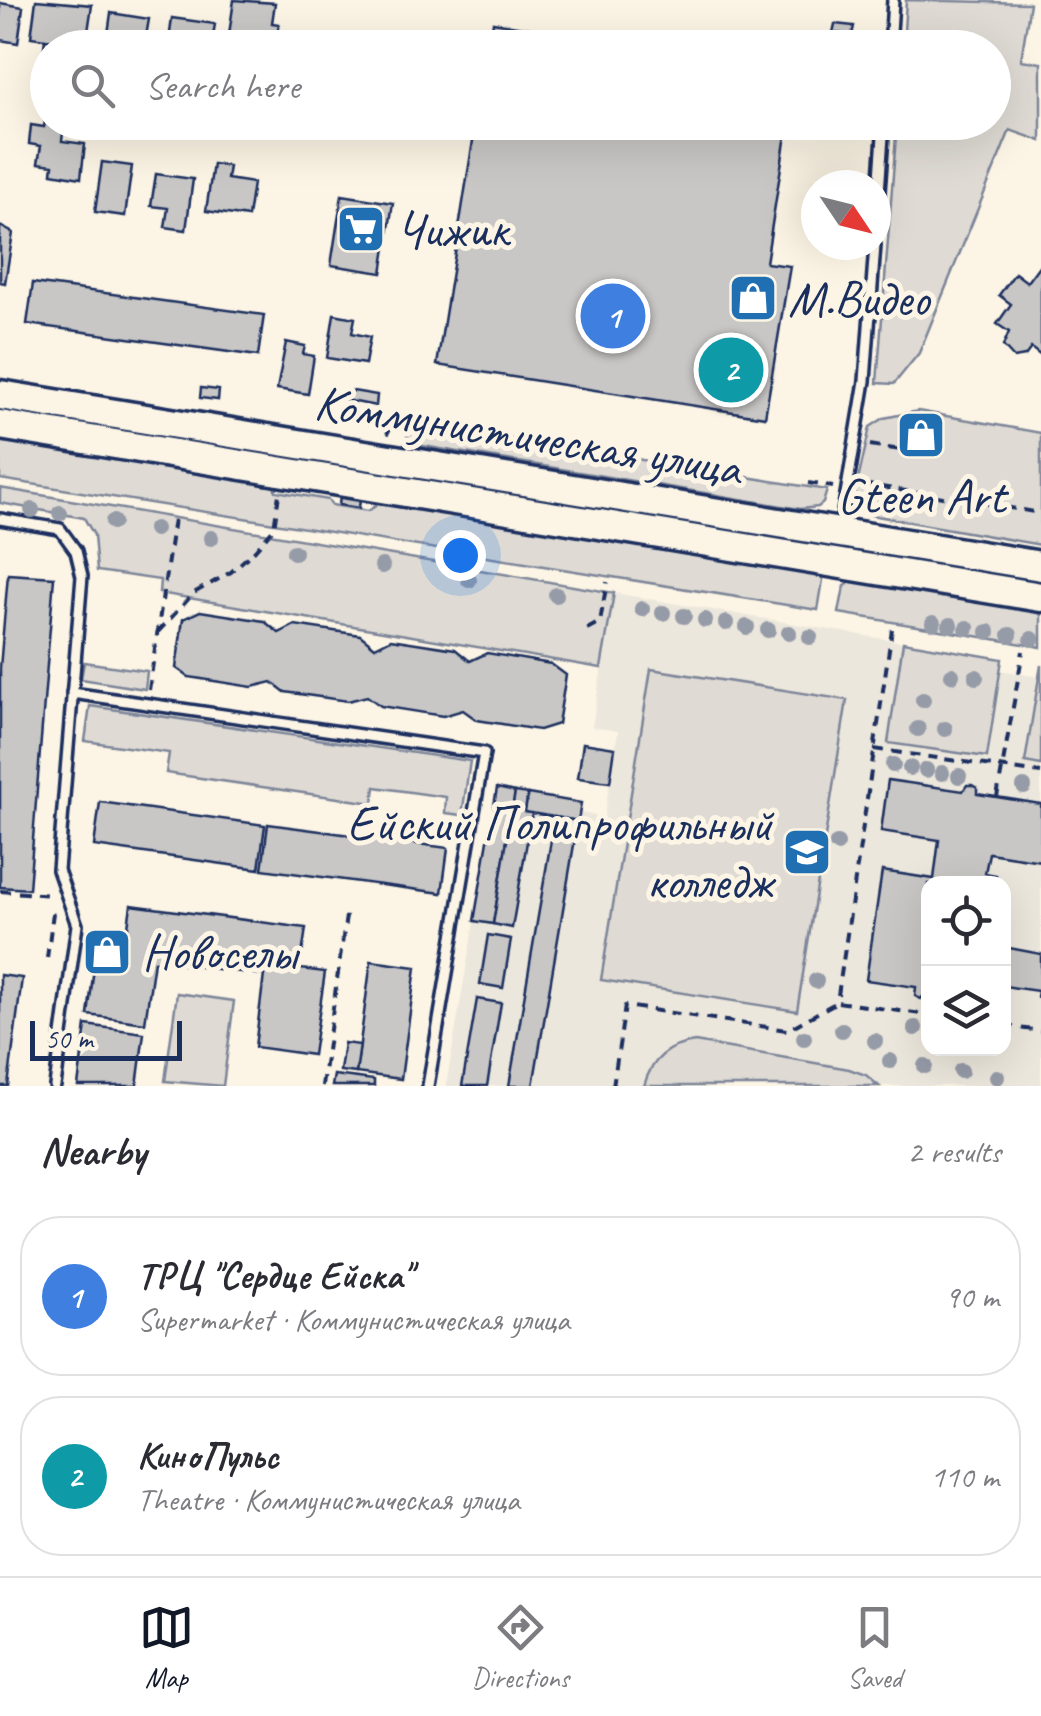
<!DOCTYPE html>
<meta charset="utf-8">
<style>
body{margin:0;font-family:Caveat,sans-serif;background:#f7f7f7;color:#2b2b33}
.controls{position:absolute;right:30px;bottom:30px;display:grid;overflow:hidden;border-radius:20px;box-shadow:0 10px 40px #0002}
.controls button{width:90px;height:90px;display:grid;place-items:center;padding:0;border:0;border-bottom:2px solid #e1e1e2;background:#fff;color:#2b2b33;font:50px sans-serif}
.compass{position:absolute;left:801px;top:170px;width:90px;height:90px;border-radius:50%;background:#fff;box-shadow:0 10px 40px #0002;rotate:125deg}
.scale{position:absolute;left:30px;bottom:25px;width:152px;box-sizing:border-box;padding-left:10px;border:5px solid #1b2f5e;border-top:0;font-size:28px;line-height:35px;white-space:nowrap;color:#1b2f5e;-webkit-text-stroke:8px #fcf5e5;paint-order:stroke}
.you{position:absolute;left:460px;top:555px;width:35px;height:35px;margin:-25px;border:8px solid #fff;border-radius:50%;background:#1a73e8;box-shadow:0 0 0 15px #1a73e833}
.badge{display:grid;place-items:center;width:65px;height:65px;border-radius:50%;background:#111827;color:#fff;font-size:32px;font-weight:700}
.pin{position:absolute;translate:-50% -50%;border:5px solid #fff;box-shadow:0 2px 10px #0006}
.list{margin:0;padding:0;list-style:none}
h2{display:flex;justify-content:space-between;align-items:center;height:130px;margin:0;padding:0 40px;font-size:42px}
h2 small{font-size:32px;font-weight:400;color:#7c7c81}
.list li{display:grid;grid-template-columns:65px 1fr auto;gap:30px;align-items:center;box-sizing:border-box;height:160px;margin:0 20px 20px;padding:0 20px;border:2px solid #e1e1e2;border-radius:40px}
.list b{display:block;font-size:38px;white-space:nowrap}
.list p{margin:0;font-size:32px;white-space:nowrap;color:#7c7c81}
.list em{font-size:32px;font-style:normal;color:#7c7c81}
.icon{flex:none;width:55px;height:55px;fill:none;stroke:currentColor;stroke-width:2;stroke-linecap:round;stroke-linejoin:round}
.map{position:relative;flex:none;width:1041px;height:1086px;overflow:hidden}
.search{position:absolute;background:#fff;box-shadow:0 10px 40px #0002;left:30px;right:30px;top:30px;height:110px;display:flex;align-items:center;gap:25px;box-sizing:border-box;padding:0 35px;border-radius:55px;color:#7c7c81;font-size:38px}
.sheet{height:490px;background:#fff}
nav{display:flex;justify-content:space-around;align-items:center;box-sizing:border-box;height:140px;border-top:2px solid #e1e1e2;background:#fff;font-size:28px;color:#7c7c81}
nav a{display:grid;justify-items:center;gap:5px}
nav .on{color:#111827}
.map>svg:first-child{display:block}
.built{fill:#ece7dc;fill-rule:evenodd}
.green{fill:#dfdbd4;stroke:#7d8599;stroke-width:2.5}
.building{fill:#c8c7c6;stroke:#1b2f5e;stroke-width:2.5}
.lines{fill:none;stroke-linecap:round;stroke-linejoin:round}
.service-casing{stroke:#1b2f5e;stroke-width:16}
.primary-casing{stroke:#1b2f5e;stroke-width:35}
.path{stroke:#1b2f5e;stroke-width:4;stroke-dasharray:10 8;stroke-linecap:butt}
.service{stroke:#fcf5e5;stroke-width:9}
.primary{stroke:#fcf5e5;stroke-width:28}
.tree{fill:#969ba8}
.labels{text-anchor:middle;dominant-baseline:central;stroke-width:10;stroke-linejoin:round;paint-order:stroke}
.poi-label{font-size:50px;fill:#1b2f5e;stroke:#fcf5e5;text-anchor:start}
.street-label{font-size:50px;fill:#1b2f5e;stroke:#fcf5e5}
</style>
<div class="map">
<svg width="1041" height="1086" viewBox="0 0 1041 1086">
<rect width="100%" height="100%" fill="#fcf5e5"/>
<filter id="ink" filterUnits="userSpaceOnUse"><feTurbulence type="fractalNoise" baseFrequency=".01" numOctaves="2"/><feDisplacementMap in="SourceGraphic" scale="20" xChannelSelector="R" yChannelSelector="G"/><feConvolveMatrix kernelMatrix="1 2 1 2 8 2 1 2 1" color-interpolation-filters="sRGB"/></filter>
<g filter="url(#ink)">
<path class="built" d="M614,593L1001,659L1000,670L1038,677L1041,665V1086H446L497,788L581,803L580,813L604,817L618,731L592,727ZM928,884H1004V1048H928Z"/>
<g class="green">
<path d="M906,0L1030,3L1021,60L1041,63V141L1010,130L919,353L894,384L877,383L897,123L994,122V48L903,47Z"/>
<path d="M918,411L1041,433V545L871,515L858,508L855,494L870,427L884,418Z"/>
<path d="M408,422L827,490L823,503L818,507L800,509L411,444L407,435Z"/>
<path d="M0,437L271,479L276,491L328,500L332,505L368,511L385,500L820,572L823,580L818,610L0,479Z"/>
<path d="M0,488L614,593L601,668L159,593L160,580L97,571L94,535L84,518L0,503Z"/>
<path d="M853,580L1041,612V647L839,613L844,587Z"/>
<path d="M903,642L1002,659L987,757L888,743Z"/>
<path d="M84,662L147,671L145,689L81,679Z"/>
<path d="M1041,665V765L1025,762Z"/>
<path d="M651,669L847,700L797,1011L601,980Z"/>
<path d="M90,706L470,761L462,815L445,813L446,797L375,787L373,803L166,773L169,753L85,741Z"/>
<path d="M177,993L234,1001L223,1086L165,1081Z"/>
<path d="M695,1042L849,1069L866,1075L879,1086H644C651,1060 668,1045 695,1042Z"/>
</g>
<g class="building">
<path d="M36,0L92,5L86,45L31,37Z"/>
<path d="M234,0L275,3L272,23L279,24L276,41L271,40L270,48H227Z"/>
<path d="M0,3L23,7L18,43L0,40Z"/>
<path d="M111,13L149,19L144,48H106Z"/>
<path d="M172,18L215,24L211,48H168Z"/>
<path d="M493,22L652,48H489Z"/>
<path d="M835,24L854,26L852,35L833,33Z"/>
<path d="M45,39L75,43L74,48L44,47Z"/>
<path d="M45,121L64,124L62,141L85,144L81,178L52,173L53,165L38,163L41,146L29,144L31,125L44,127Z"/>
<path d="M476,122H788L766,263L790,266L765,417L437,365Z"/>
<path d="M102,162L132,166L125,216L95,212Z"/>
<path d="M213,164L229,166L227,179L253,183L248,217L206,211Z"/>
<path d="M156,174L193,179L186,230L165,227L168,208L151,206Z"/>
<path d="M342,195L393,203L382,273L331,265Z"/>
<path d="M0,226L13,233L5,283L0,282Z"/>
<path d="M1041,263V356L1031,348L1025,356L1014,358L1003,346L1009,332L997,324L1011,304L999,295L1015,273L1027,282Z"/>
<path d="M33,283L264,315L258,356L27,324Z"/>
<path d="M334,314L355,318L352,333L370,337L365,364L327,358Z"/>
<path d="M286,342L305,346L303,354L314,356L308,394L277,389Z"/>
<path d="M201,388L219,390L218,400L200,398Z"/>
<path d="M347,390L377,395L376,406L345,400Z"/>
<path d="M914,426L931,429L929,445L911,442Z"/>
<path d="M340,496L360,499L359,508L339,505Z"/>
<path d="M8,574L54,577L29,889L0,887V668Z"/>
<path d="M200,611L264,621L279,633L295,625L360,635L375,647L391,639L455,649L470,661L487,653L551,664L566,675L558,724L539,730L477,720L463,710L443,716L381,706L367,696L348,701L285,692L272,682L252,687L189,677L176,668L183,619Z"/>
<path d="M583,743L615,748L610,782L578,778Z"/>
<path d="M888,780L963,791L967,785H972L977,788V794L1041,804V861L989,853L985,873L996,875L995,884H928V990L921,999L915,996L916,987L866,980L882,871L934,879L939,840L881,831Z"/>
<path d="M497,788L515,792L493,924L474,921Z"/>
<path d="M515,792L528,794L525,812L532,813L512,928L493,924Z"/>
<path d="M528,794L581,803L578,821L525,812Z"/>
<path d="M100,802L265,825L259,869L94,846Z"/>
<path d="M555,817L578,821L533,1086H509Z"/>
<path d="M268,824L448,848L442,893L262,869Z"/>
<path d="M131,905L306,928L300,969L325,972L313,1055L255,1047L264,975L154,961L145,1023L88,1015L98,937L126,941Z"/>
<path d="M488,935L511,939L503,988L480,984Z"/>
<path d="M1004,947L1041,954V998L1037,997L1038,991L1004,986Z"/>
<path d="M371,961L416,967L401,1079L356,1073Z"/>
<path d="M0,975L22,978L8,1086H0Z"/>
<path d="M477,999L501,1003L487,1086H462Z"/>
<path d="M86,1025L144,1033L137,1086H78Z"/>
<path d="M344,1043L360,1045L356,1073L340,1071Z"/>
<path d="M334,1075L374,1080V1086H332Z"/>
</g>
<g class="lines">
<g class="service-casing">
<g id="service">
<path d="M890,48L893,0"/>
<path d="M876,234L884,122"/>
<path d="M0,519L60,529L76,551L82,576L58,870L77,925L55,1086"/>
<path d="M840,530L865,381L875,245"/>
<path d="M72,693L484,753L428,1086"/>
</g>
</g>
<g class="primary-casing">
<g id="primary">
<path d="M0,395L1041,566"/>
<path d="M0,425L1041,597"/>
</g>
</g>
<g class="path">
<path d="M387,434L397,415L404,417"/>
<path d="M870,445L925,454"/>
<path d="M808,483L833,487"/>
<path d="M863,484L1041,513"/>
<path d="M587,629L600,622L607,582"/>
<path d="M892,629L837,1002L928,1015"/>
<path d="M158,632L194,593L231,572L255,550L274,528L279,494"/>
<path d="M149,690L175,512"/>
<path d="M874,749L1041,773"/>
<path d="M997,797L1023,651"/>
<path d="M0,891L51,895"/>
<path d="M47,958L54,905"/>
<path d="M1004,1026L1041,1031"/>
<path d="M322,1086L347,909"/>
<path d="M613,1086L625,1006L787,1030L837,1002"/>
</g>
<use href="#service" class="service"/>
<use href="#primary" class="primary"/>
</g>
<g class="tree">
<circle cx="32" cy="510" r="8"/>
<circle cx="60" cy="513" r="8"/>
<circle cx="113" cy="522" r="8"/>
<circle cx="155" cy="529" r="8"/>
<circle cx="211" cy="538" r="8"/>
<circle cx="294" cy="552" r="8"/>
<circle cx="382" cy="566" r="8"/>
<circle cx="469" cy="580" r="8"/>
<circle cx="556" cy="595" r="8"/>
<circle cx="642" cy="609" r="8"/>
<circle cx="663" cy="613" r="8"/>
<circle cx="684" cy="616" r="8"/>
<circle cx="705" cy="620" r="8"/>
<circle cx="726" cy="623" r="8"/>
<circle cx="933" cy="623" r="8"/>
<circle cx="950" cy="625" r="8"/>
<circle cx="747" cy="627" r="8"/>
<circle cx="967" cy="628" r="8"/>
<circle cx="768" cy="630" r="8"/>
<circle cx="988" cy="632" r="8"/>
<circle cx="789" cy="633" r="8"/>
<circle cx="1010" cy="635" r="8"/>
<circle cx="810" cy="637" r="8"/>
<circle cx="1032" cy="639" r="8"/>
<circle cx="952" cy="675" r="8"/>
<circle cx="976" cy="677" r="8"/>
<circle cx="923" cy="700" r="8"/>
<circle cx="918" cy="729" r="8"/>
<circle cx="945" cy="729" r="8"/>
<circle cx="893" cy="765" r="8"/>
<circle cx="910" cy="768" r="8"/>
<circle cx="926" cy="770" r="8"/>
<circle cx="942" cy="773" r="8"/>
<circle cx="959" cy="776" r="8"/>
<circle cx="1024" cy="787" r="8"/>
<circle cx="837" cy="844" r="8"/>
<circle cx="816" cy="981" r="8"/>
<circle cx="915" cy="1028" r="8"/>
<circle cx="842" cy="1030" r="8"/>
<circle cx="804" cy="1038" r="8"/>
<circle cx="875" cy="1041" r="8"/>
<circle cx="890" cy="1061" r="8"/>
<circle cx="925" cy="1066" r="8"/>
<circle cx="961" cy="1071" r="8"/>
<circle cx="997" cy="1077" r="8"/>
</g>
</g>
<defs>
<g id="supermarket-square" transform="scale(2.5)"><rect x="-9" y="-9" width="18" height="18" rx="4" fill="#1f6fb2" stroke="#fcf5e5"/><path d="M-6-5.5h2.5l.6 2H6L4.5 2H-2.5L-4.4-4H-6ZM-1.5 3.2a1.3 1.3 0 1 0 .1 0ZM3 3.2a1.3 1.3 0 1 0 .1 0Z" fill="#fff"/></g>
<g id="shop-square" transform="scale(2.5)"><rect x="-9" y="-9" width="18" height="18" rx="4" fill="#1f6fb2" stroke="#fcf5e5"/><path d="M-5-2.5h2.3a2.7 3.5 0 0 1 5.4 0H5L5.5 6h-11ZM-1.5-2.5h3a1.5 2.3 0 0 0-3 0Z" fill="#fff"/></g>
<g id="university-square" transform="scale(2.5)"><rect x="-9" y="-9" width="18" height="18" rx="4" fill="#1f6fb2" stroke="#fcf5e5"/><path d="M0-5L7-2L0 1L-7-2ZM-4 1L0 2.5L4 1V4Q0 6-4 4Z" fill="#fff"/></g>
</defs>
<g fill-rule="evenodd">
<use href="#supermarket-square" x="361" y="229"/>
<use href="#shop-square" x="753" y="298"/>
<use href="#shop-square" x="921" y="435"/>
<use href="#university-square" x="807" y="852"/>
<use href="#shop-square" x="107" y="952"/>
</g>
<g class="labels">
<g class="poi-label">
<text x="396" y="229">Чижик</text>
<text x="788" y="298">М.Видео</text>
<text x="921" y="496" text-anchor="middle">Gteen Art</text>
<text x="772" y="823" text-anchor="end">Ейский Полипрофильный<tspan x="772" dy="58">колледж</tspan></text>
<text x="142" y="952">Новоселы</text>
</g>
<g class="street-label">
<text transform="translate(528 435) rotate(9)">Коммунистическая улица</text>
</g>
</g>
</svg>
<div class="controls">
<button><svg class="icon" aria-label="locate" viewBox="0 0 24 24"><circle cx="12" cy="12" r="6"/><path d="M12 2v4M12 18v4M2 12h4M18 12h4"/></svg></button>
<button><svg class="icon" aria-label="layers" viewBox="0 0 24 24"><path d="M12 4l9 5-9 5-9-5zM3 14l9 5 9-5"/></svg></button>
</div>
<svg class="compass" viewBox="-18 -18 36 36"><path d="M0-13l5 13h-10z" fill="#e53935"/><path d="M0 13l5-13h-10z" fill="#7c7c81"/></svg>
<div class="scale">50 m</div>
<div class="you"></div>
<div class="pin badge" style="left:613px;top:316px;background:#3f7fe0">1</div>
<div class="pin badge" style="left:731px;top:370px;background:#0f9aa8">2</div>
<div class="search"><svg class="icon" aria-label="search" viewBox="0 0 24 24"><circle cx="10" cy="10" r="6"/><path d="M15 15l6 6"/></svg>Search here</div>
</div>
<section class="sheet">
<h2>Nearby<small>2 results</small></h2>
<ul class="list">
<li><span class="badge" style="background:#3f7fe0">1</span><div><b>ТРЦ &quot;Сердце Ейска&quot;</b><p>Supermarket · Коммунистическая улица</p></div><em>90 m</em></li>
<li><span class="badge" style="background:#0f9aa8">2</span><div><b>КиноПульс</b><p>Theatre · Коммунистическая улица</p></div><em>110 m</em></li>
</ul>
</section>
<nav>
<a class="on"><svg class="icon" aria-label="map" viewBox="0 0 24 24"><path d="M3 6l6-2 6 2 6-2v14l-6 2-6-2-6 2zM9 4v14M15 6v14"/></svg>Map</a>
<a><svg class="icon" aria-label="directions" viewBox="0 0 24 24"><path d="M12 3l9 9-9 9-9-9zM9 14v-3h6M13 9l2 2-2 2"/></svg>Directions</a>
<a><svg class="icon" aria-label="saved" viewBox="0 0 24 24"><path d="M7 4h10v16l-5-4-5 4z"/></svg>Saved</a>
</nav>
